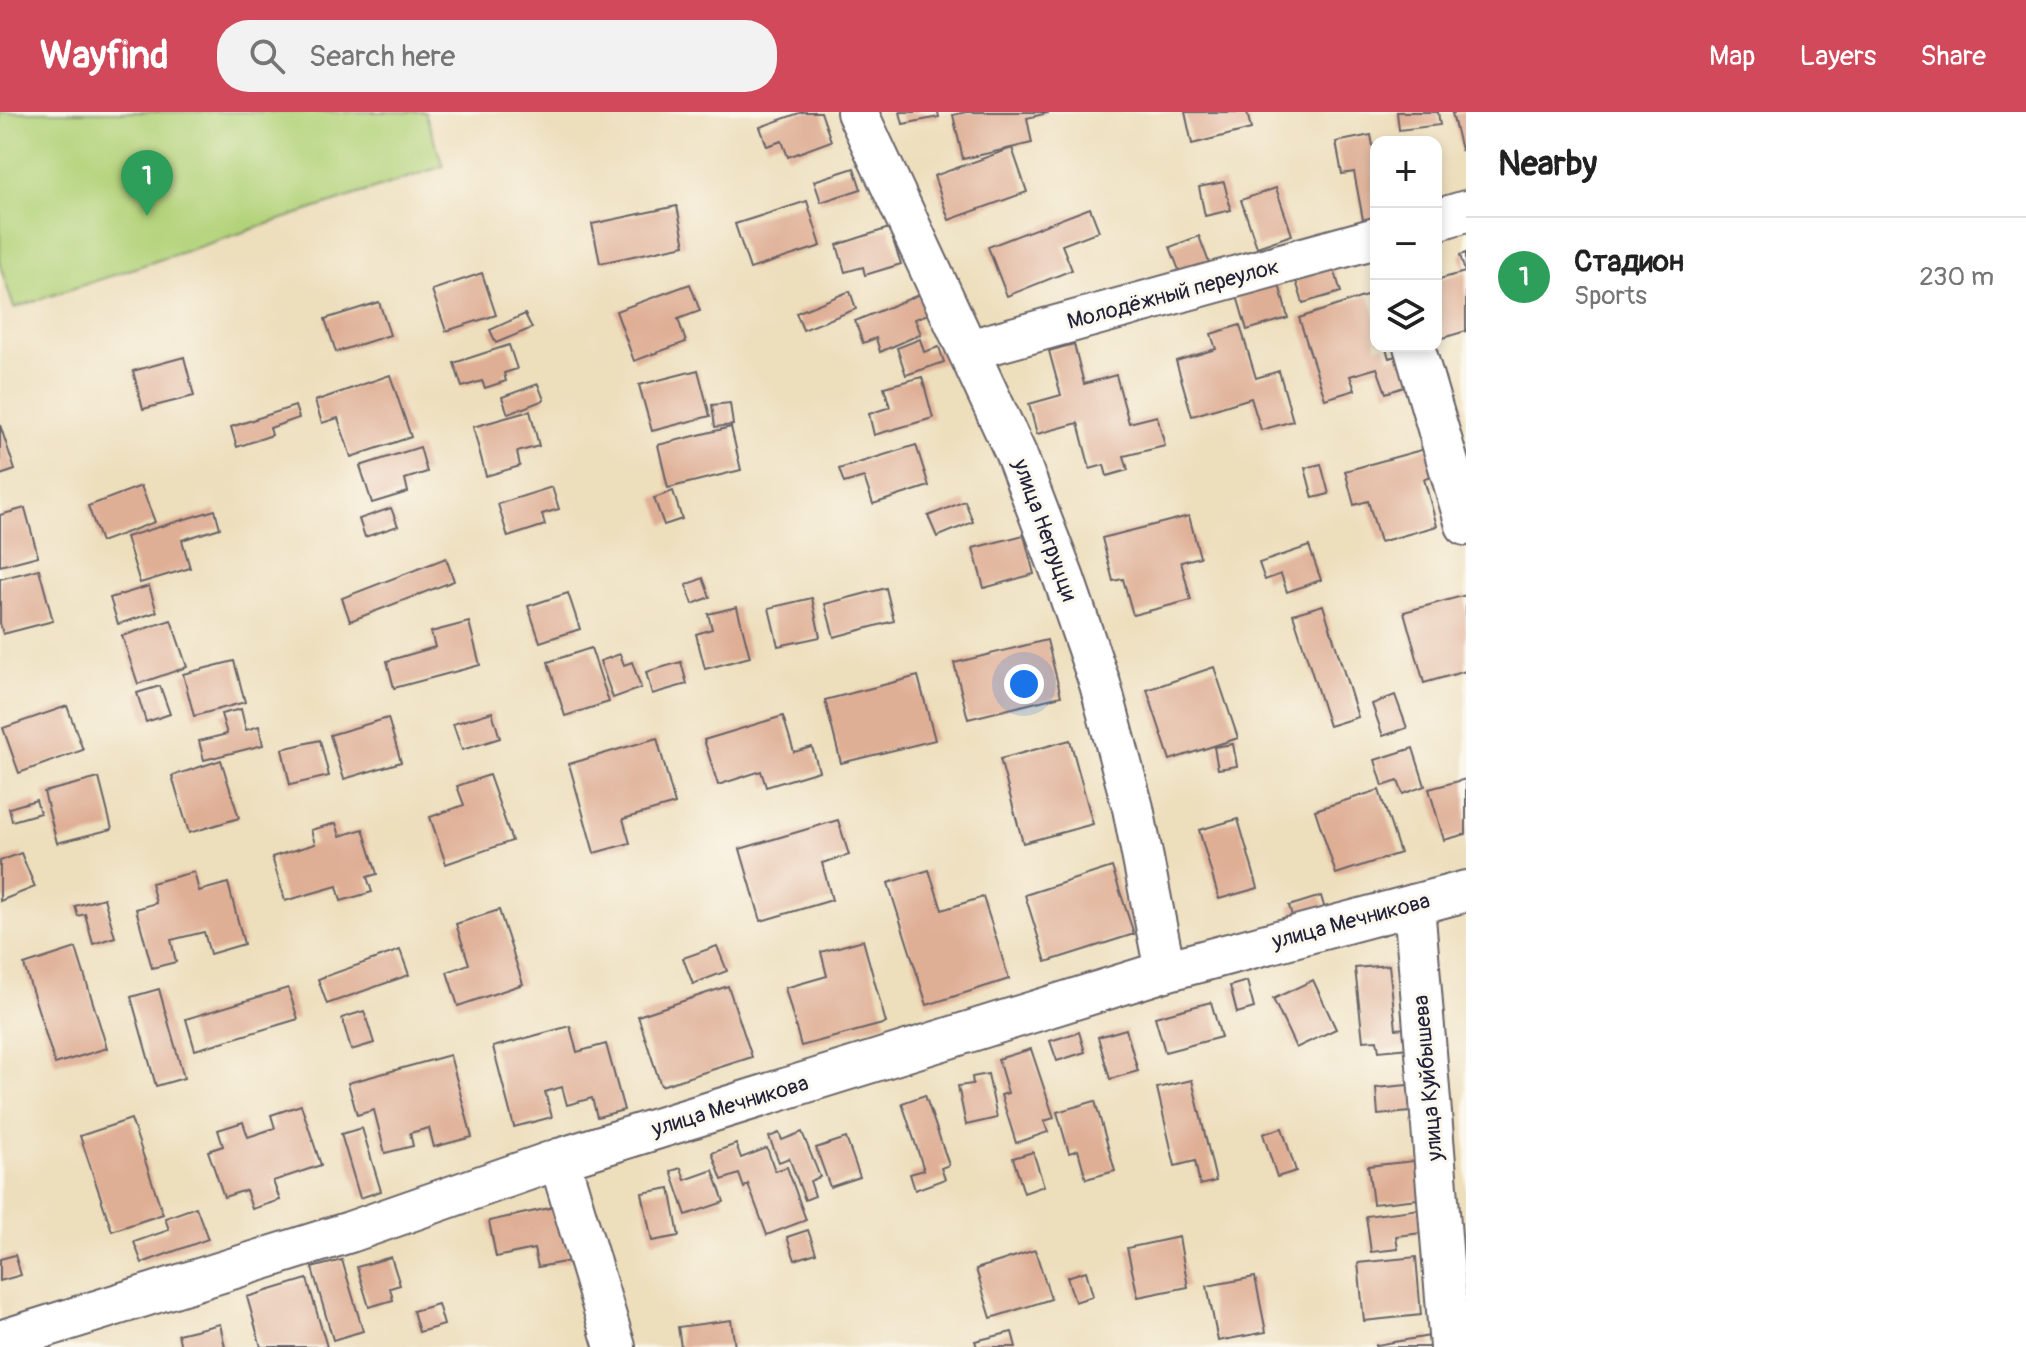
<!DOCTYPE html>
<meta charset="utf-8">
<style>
body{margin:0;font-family:Pangolin,sans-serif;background:#f2f2f2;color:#222}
.controls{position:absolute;right:24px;top:24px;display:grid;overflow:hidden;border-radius:16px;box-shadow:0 4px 12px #0003}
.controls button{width:72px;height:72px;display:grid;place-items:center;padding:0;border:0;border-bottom:2px solid #e0e0e0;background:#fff;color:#222;font:40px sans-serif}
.you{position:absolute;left:1024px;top:572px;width:28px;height:28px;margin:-20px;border:6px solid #fff;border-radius:50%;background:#1a73e8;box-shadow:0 0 0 12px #1a73e833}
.badge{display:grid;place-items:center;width:52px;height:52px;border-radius:50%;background:#d1495b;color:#fff;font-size:26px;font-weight:700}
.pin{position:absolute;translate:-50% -66px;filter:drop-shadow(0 2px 4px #0008)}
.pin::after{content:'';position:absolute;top:42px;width:28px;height:24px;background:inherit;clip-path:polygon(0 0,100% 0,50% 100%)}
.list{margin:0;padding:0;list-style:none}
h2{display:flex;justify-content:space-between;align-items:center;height:104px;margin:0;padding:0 32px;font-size:34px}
h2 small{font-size:26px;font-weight:400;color:#767676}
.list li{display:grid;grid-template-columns:52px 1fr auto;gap:24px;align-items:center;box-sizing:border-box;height:120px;padding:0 32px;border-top:2px solid #e0e0e0}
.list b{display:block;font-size:30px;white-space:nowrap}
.list p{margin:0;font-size:26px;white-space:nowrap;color:#767676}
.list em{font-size:26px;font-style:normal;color:#767676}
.icon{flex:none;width:44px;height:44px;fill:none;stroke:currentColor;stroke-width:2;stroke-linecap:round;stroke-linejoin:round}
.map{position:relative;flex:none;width:1466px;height:1235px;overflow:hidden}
header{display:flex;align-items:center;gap:48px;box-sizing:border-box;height:112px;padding:0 40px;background:#d1495b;color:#fff}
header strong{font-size:38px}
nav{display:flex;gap:44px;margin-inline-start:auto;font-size:28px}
.search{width:560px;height:72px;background:#f2f2f2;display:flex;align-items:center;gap:20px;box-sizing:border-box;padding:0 28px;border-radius:32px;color:#767676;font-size:30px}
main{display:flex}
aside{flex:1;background:#fff}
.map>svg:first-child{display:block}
.green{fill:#b3d37a;stroke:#6a7a5a;stroke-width:2}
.building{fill:#dfaf95}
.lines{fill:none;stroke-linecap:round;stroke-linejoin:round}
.minor-casing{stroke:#696468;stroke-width:44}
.minor{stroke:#fff;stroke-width:40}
.labels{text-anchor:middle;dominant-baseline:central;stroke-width:6;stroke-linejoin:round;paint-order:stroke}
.street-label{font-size:22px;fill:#22223b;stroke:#fbf7ec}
</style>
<header>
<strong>Wayfind</strong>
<div class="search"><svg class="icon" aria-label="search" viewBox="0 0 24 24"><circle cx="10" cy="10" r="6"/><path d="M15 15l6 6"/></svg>Search here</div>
<nav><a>Map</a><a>Layers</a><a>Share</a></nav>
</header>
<main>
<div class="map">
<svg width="1466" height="1235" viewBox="0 0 1466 1235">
<rect width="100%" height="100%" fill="#fbf7ec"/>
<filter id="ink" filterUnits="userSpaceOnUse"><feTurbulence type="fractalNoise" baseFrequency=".0125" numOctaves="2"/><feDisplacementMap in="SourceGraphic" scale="16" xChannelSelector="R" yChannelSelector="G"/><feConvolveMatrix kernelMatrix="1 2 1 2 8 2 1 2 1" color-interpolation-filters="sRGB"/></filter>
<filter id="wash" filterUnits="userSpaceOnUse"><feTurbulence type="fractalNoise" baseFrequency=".006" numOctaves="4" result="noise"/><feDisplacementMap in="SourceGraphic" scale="32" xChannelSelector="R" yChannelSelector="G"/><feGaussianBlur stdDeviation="1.8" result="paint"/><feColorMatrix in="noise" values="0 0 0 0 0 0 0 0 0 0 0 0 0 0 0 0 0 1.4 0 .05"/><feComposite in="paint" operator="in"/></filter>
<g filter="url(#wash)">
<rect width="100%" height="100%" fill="#eddebc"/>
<path class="green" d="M0,0H425L443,54L14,196L0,153Z"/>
<g id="blocks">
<g class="building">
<path d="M802,0H821L831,29L788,45L782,29L767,34L760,15Z"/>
<path d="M900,0H938L939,5L903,12Z"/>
<path d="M966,0H1048V1L1027,6L1032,31L963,47L953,3Z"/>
<path d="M1185,0H1247L1251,17L1192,32Z"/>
<path d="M1397,0H1438L1440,13L1399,18Z"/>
<path d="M1466,0V37L1461,38L1452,1Z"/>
<path d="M1371,23L1376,51V110L1364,113L1354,60L1342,62L1336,30Z"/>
<path d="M1012,36L1027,80L949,108L934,64Z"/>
<path d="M854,56L861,77L821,90L814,69Z"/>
<path d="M1224,70L1231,98L1205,104L1199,75Z"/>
<path d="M1276,76L1292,123L1257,135L1241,88Z"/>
<path d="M807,89L821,134L750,157L735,112Z"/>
<path d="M677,94L685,133L600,151L592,112Z"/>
<path d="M1090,96L1099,119L1062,133L1072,158L1007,184L988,135Z"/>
<path d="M889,116L901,152L865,163L863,155L845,160L837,133Z"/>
<path d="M1199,124L1211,156L1182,166L1170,135Z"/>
<path d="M1466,141V219L1436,228V168L1465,160L1460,143Z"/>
<path d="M1333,154L1341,180L1303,191L1295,166Z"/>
<path d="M482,161L496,203L446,219L432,178Z"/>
<path d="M690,172L700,199L678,207L686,230L634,249L616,199Z"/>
<path d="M1279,172L1288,206L1247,218L1237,184Z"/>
<path d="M850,179L856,197L803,218L796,201Z"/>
<path d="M923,181L931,201L915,207L921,222L880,240L876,226L863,231L855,209Z"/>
<path d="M1369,183L1376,205V234H1385L1389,246L1407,241L1416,271L1386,281L1377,256L1350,264L1355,278L1325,287L1299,206Z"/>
<path d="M379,190L390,223L336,240L325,207Z"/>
<path d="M525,202L532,216L496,231L490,218Z"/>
<path d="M1240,213L1256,266L1279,259L1293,309L1261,318L1251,286L1192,304L1176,249L1216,237L1211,222Z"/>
<path d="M920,227L924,240L939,235L944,250L906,263L897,236Z"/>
<path d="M1074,232L1084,272L1116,263L1129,311L1157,304L1165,334L1124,344L1128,358L1107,364L1104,353L1090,357L1078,311L1037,322L1029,292L1061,283L1049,239Z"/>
<path d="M509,233L517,257L504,261L506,269L485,276L482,269L462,275L454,251Z"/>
<path d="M184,245L194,284L143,297L133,259Z"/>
<path d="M698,258L710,304L652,319L639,273Z"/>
<path d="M390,263L411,325L351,345L338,306L322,311L315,289Z"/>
<path d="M922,265L933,306L874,323L869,302L890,295L884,275Z"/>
<path d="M538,272L544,288L508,302L502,285Z"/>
<path d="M730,291L733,313L715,315L712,293Z"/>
<path d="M295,294L299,306L270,316L272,323L237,335L231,315Z"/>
<path d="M530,299L539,334L517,340L520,354L486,364L473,315Z"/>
<path d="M0,313L15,358L0,363Z"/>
<path d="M731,315L741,358L668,376L658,333Z"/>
<path d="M916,333L929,374L873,392L864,365L844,371L839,357Z"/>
<path d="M420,335L427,360L405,367L408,380L372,391L360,354Z"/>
<path d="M1432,335L1439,363L1424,367L1437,414L1380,430L1368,389L1354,393L1345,359Z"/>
<path d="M1321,352L1329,382L1313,386L1305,356Z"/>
<path d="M141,374L155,410L101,430L88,394Z"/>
<path d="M552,375L559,397L542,402L545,413L508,425L498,392Z"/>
<path d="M673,379L682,407L664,413L654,386Z"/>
<path d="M965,389L973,410L937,425L928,404Z"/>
<path d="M25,396L38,444L0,454V403Z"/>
<path d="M391,396L398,414L365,425L359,407Z"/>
<path d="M215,398L220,416L182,428L190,456L140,471L126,425Z"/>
<path d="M1189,404L1200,445L1181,450L1191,488L1133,503L1123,467L1113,469L1102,426Z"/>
<path d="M1024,423L1034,462L984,476L973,436Z"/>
<path d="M1309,434L1321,468L1287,480L1281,462L1265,468L1259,451Z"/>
<path d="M446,446L454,469L350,509L342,486Z"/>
<path d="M39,457L53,509L3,522L0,511V467Z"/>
<path d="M703,466L710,485L693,492L686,473Z"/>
<path d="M149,474L157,500L118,512L110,486Z"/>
<path d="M886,476L894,509L834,525L825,492Z"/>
<path d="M568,481L580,517L540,530L528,494Z"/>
<path d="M1466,483V559L1424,571L1404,500Z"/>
<path d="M812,486L820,525L778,534L769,496Z"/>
<path d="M1323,493L1358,605L1329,614L1293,502Z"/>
<path d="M737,495L750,545L705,557L696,522L712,517L708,502Z"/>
<path d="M171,508L187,555L138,572L122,524Z"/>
<path d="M469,510L480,553L394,576L387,549L435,535L431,520Z"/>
<path d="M1047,528L1061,584L968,607L954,551Z"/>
<path d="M591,536L609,590L565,604L548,550Z"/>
<path d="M620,542L624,553L632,550L641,576L613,586L600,549Z"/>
<path d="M234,549L245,590L194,604L183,562Z"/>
<path d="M681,550L687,572L652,582L646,560Z"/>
<path d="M1214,555L1238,626L1170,648L1147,578Z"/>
<path d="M918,564L935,628L841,651L825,588Z"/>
<path d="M160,574L170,602L146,610L137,581Z"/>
<path d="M1395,583L1407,616L1383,624L1372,592Z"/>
<path d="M67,594L83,638L19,661L3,616Z"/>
<path d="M241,597L246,618L259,614L263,633L204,648L199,629L227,622L221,602Z"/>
<path d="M492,600L500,626L462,638L453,612Z"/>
<path d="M783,604L794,640L812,635L819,659L766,675L761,659L718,673L704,628Z"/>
<path d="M388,606L401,650L344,667L330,623Z"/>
<path d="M657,626L675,692L623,707L630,731L594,741L569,652Z"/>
<path d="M320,628L329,664L290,673L282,637Z"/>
<path d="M1070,628L1093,712L1023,731L1000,647Z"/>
<path d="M1233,632L1237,654L1218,657L1214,635Z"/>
<path d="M1413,636L1425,674L1403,682L1398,669L1383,674L1375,648Z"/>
<path d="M221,648L239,706L189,721L172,664Z"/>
<path d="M489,663L512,729L446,752L430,705L464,693L457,674Z"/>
<path d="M99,666L112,717L57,731L44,680Z"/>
<path d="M1466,667V722L1444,728L1429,677Z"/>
<path d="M1379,678L1400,741L1336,762L1315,698Z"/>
<path d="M36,688L40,701L12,709L9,696Z"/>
<path d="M1238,707L1258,776L1219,787L1199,718Z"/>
<path d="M838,708L849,743L822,751L832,788L761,809L740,737Z"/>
<path d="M336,711L340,724L363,717L377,762L367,765L372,780L341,789L337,774L285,789L272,745L315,732L311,718Z"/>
<path d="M21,741L35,775L0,789V749Z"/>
<path d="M1112,755L1134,822L1046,850L1025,783Z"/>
<path d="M929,758L942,798L983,785L1009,867L927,893L888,771Z"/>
<path d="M194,760L199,779L228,771L244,832L210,842L204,820L171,828L176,850L152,856L136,797L156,791L151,771Z"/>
<path d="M1321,784L1326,801L1294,811L1289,794Z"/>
<path d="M104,786L115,825L93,832L85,802L78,804L75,794Z"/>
<path d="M499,798L523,872L458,894L447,860L469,852L456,812Z"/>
<path d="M863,828L886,911L801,934L785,876L827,864L821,840Z"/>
<path d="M717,834L727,859L693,872L683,846Z"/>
<path d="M76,836L107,936L55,952L24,853Z"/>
<path d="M400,838L409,863L327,892L318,867Z"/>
<path d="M1389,853L1396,917L1407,916L1409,936L1379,939L1377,928L1363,929L1355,856Z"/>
<path d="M1313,868L1336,917L1296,936L1273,887Z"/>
<path d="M1247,869L1254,896L1237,901L1230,874Z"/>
<path d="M728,874L752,945L661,974L638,904Z"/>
<path d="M288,876L298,907L195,938L186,907Z"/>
<path d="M159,877L184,966L156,974L131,885Z"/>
<path d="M1211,890L1221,925L1165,940L1155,905Z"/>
<path d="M364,899L374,931L351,938L342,906Z"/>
<path d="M570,914L577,940L606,932L624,998L597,1005L592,986L567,993L562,975L545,980L552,1005L514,1015L493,935Z"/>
<path d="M1126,917L1138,959L1110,967L1098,925Z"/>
<path d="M1079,920L1085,940L1057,949L1050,929Z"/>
<path d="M1031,937L1054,1006L1044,1009L1048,1020L1016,1031L1001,983L1008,981L998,947Z"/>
<path d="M450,943L472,1025L434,1035L429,1016L410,1021L413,1034L385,1041L374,998L357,1003L348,971Z"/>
<path d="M988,962L997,1006L966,1013L958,974L973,972L972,965Z"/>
<path d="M1192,968L1216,1069L1200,1073L1195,1049L1175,1054L1157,976Z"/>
<path d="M1418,972L1421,999L1378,1003L1376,976Z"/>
<path d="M925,983L949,1053L941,1056L945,1067L915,1078L910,1062L924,1058L902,991Z"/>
<path d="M1095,989L1115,1059L1086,1067L1078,1038L1069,1041L1057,1000Z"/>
<path d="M301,993L321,1053L273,1069L280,1088L252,1097L246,1078L224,1085L208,1039L223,1034L218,1018L243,1010L248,1025L275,1016L271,1003Z"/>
<path d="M131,1007L163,1102L112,1119L80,1024Z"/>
<path d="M362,1016L381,1079L360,1086L341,1022Z"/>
<path d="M1282,1016L1296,1059L1277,1065L1263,1022Z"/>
<path d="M802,1020L820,1065L810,1069L815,1084L805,1088L789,1046L779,1050L769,1025L779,1021L782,1028Z"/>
<path d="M846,1026L860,1065L830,1075L816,1036Z"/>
<path d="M736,1032L741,1046L767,1036L775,1059L787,1055L806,1108L767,1123L748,1072L744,1076L739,1062L722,1068L712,1041Z"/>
<path d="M1033,1040L1044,1074L1024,1081L1013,1046Z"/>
<path d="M1423,1048L1427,1086L1373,1092L1368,1054Z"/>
<path d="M681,1056L685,1068L713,1058L724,1090L686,1103L671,1059Z"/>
<path d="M670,1076L679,1124L652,1129L642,1081Z"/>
<path d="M559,1094L570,1149L538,1155L534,1137L496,1145L489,1109Z"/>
<path d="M196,1095L208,1127L142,1151L134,1130L169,1118L165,1106Z"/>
<path d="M1427,1096L1430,1120L1396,1124L1398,1137L1371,1140L1366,1104Z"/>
<path d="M808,1118L816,1141L795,1148L787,1125Z"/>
<path d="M1179,1125L1188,1175L1138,1185L1127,1136Z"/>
<path d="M1035,1138L1051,1187L991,1206L976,1157Z"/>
<path d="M15,1143L21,1163L0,1169V1147Z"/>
<path d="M391,1145L400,1173L390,1176L393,1188L369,1195L357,1155Z"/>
<path d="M1416,1145L1421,1203L1364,1209L1358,1151Z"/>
<path d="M342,1148L363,1219L333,1228L312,1156Z"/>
<path d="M1086,1159L1093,1184L1075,1190L1067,1165Z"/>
<path d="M1255,1165L1266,1220L1218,1229L1207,1174Z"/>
<path d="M307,1167L327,1235H261L247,1185Z"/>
<path d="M438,1192L444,1213L419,1220L413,1199Z"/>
<path d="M731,1208L735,1235H681L678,1215Z"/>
<path d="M220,1212L225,1235H181L178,1222Z"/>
<path d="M1012,1220L1016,1235H977L975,1229Z"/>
<path d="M1430,1224L1432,1235H1376V1233Z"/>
</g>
</g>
</g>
<g filter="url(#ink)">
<use href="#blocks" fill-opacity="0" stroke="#696468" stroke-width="2"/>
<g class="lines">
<g class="minor-casing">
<g id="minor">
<path d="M857,0L1016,342L1064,467L1100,572L1133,696L1165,859"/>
<path d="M1436,108L1466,99"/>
<path d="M1414,234L1466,413"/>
<path d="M969,238L1376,126"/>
<path d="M1414,793L1450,1235"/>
<path d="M559,1047L615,1235"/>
<path d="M0,1229L350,1120L559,1047L1165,859L1466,779"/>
</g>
</g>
<use href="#minor" class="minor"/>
</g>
</g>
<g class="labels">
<g class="street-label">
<text transform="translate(1173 182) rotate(-15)">Молодёжный переулок</text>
<text transform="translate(1045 418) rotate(70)">улица Негруцци</text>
<text transform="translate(1351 809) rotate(-15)">улица Мечникова</text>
<text transform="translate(1428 966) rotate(-95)">улица Куйбышева</text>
<text transform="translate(730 994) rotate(-17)">улица Мечникова</text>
</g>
</g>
</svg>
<div class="controls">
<button>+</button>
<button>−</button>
<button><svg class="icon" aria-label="layers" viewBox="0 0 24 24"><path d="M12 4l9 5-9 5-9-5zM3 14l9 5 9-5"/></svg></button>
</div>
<div class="you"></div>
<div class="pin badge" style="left:147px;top:104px;background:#2e9e5b">1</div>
</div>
<aside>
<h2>Nearby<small></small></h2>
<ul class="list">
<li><span class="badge" style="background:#2e9e5b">1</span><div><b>Стадион</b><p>Sports</p></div><em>230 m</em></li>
</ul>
</aside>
</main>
